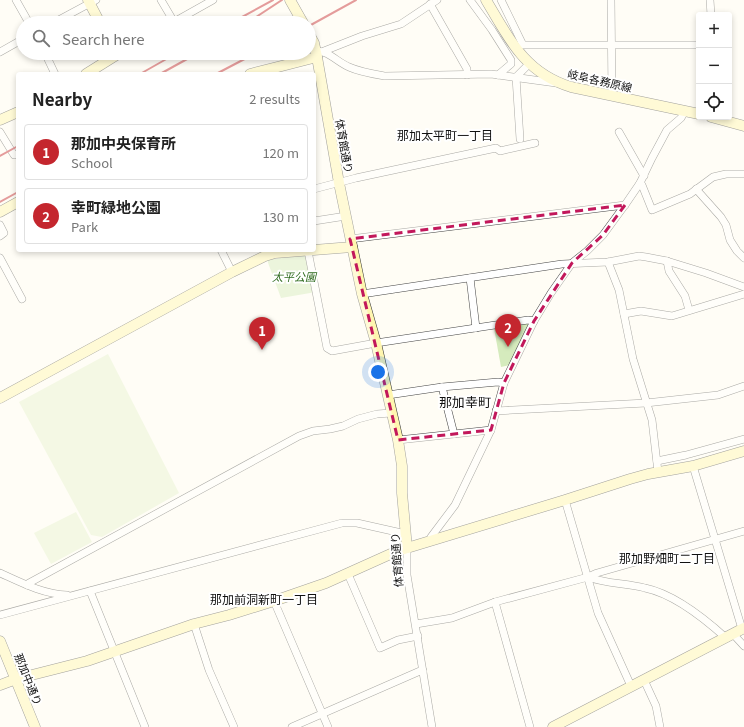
<!DOCTYPE html>
<meta charset="utf-8">
<style>
body{margin:0;font-family:Georgia,"Noto Sans JP",serif;background:#f2f2f2;color:#222}
.controls{position:absolute;right:12px;top:12px;display:grid;overflow:hidden;border-radius:4px;box-shadow:0 2px 6px #0003}
.controls button{width:36px;height:36px;display:grid;place-items:center;padding:0;border:0;border-bottom:1px solid #e0e0e0;background:#fff;color:#222;font:20px sans-serif}
.you{position:absolute;left:378px;top:372px;width:14px;height:14px;margin:-10px;border:3px solid #fff;border-radius:50%;background:#1a73e8;box-shadow:0 0 0 6px #1a73e833}
.badge{display:grid;place-items:center;width:26px;height:26px;border-radius:50%;background:#c4262e;color:#fff;font-size:13px;font-weight:700}
.pin{position:absolute;translate:-50% -33px;filter:drop-shadow(0 1px 2px #0008)}
.pin::after{content:'';position:absolute;top:21px;width:14px;height:12px;background:inherit;clip-path:polygon(0 0,100% 0,50% 100%)}
.list{margin:0;padding:0;list-style:none}
h2{display:flex;justify-content:space-between;align-items:center;height:52px;margin:0;padding:0 16px;font-size:17px}
h2 small{font-size:13px;font-weight:400;color:#767676}
.list li{display:grid;grid-template-columns:26px 1fr auto;gap:12px;align-items:center;box-sizing:border-box;height:56px;margin:0 8px 8px;padding:0 8px;border:1px solid #e0e0e0;border-radius:4px}
.list b{display:block;font-size:15px;white-space:nowrap}
.list p{margin:0;font-size:13px;white-space:nowrap;color:#767676}
.list em{font-size:13px;font-style:normal;color:#767676}
.icon{flex:none;width:22px;height:22px;fill:none;stroke:currentColor;stroke-width:2;stroke-linecap:round;stroke-linejoin:round}
.map{position:relative;flex:none;width:744px;height:727px;overflow:hidden}
.search{position:absolute;background:#fff;box-shadow:0 2px 6px #0003;left:16px;top:16px;width:300px;height:44px;display:flex;align-items:center;gap:10px;box-sizing:border-box;padding:0 14px;border-radius:22px;color:#767676;font-size:15px}
.panel{position:absolute;background:#fff;box-shadow:0 2px 6px #0003;left:16px;top:72px;width:300px;height:180px;border-radius:4px}
.map>svg:first-child{display:block}
.green{fill:#d5ebbd}
.pitch{fill:#e6f2cf}
.lines{fill:none;stroke-linecap:round;stroke-linejoin:round}
.street-casing{stroke:#444;stroke-width:8}
.secondary-casing{stroke:#333;stroke-width:11}
.street{stroke:#fff;stroke-width:7}
.secondary{stroke:#fff6b0;stroke-width:10}
.rail{stroke:#c4262e;stroke-width:2}
.marked{fill:none;stroke:#c2185b;stroke-width:3;stroke-dasharray:8 5;stroke-linejoin:round}
.labels{text-anchor:middle;dominant-baseline:central;stroke-width:4;stroke-linejoin:round;paint-order:stroke}
.street-label{font-size:11px;fill:#111;stroke:#fff}
.park-label{font-size:11px;font-style:italic;fill:#2f6b1f;stroke:#fff}
.neighbourhood-label{font-size:12px;fill:#111;stroke:#fff}
.quarter-label{font-size:13px;fill:#111;stroke:#fff}
</style>
<div class="map">
<svg width="744" height="727" viewBox="0 0 744 727">
<rect width="100%" height="100%" fill="#fffdf5"/>
<g class="green">
<path d="M308,254L316,292L281,298L267,260Z"/>
<path d="M532,323L510,365L501,367L494,328Z"/>
</g>
<g class="pitch">
<path d="M108,354L179,493L102,537L91,535L19,402Z"/>
<path d="M76,512L92,542L51,564L34,533Z"/>
</g>
<g class="lines">
<g class="street-casing">
<g id="street">
<path d="M16,0L29,23"/>
<path d="M161,0L174,22"/>
<path d="M470,0L492,30L511,60V64L498,75"/>
<path d="M501,0L523,45H699"/>
<path d="M611,0L612,96"/>
<path d="M710,0L711,15"/>
<path d="M430,4L467,69V75"/>
<path d="M53,23L96,0"/>
<path d="M172,23L213,0"/>
<path d="M316,51C329,51 337,62 349,67C360,72 373,74 385,76L491,74L556,83"/>
<path d="M324,51L362,36L401,24L437,0"/>
<path d="M0,52L23,39"/>
<path d="M45,53L55,74"/>
<path d="M0,132L14,155L18,154"/>
<path d="M619,132L644,176"/>
<path d="M520,139L516,77L529,64"/>
<path d="M640,183L642,185L652,210L690,194L713,177L726,174H744"/>
<path d="M314,189L356,178L496,148L500,151L535,143"/>
<path d="M696,189L721,217L726,225L730,240L737,251L744,258"/>
<path d="M314,221L346,216"/>
<path d="M0,225L4,233L0,236"/>
<path d="M350,239L625,205"/>
<path d="M221,250L232,272"/>
<path d="M308,251L327,348L332,351L376,343L528,320L534,321"/>
<path d="M0,258L22,299"/>
<path d="M667,261L669,271L685,296L689,310"/>
<path d="M608,262L619,290L633,359L652,420L658,472"/>
<path d="M470,278L476,328"/>
<path d="M362,294L562,264L608,262L639,256L646,257L667,261L706,273L744,287"/>
<path d="M624,314L641,311L672,316L744,294"/>
<path d="M442,387L454,434"/>
<path d="M388,395L442,387L498,382L504,383"/>
<path d="M496,411L646,403L718,395L744,386"/>
<path d="M398,440L491,430"/>
<path d="M657,461L686,455L744,439"/>
<path d="M693,466L742,629"/>
<path d="M565,500L598,613L631,686"/>
<path d="M431,541V537L455,505L491,430L504,383L534,321L551,293L572,263L587,251L603,235L625,205L640,183L652,158L667,130L681,118L685,111"/>
<path d="M407,548V575L432,727"/>
<path d="M0,573C22,583 43,594 67,595"/>
<path d="M348,574L380,648L398,640L418,636"/>
<path d="M588,577C606,584 626,583 645,588C674,594 704,618 726,638"/>
<path d="M27,585L29,583L299,436L313,431L330,429L343,426L358,419L377,414L391,413"/>
<path d="M90,591L145,727"/>
<path d="M274,601L328,727"/>
<path d="M495,602L530,727"/>
<path d="M0,615L342,523H357L406,534"/>
<path d="M194,624L209,670L234,727"/>
<path d="M416,624L452,618L495,602L588,577L597,573L744,531"/>
<path d="M733,634L744,646"/>
<path d="M644,680L656,706L660,727"/>
<path d="M292,727L420,671H423"/>
</g>
</g>
<g class="secondary-casing">
<g id="secondary">
<path d="M88,0L100,23"/>
<path d="M290,0L303,23"/>
<path d="M486,0C509,39 525,73 571,87L699,114"/>
<path d="M309,34L314,43L317,57L339,183L362,294L376,343L398,440L402,466V493L407,548"/>
<path d="M86,74L118,54L117,53"/>
<path d="M250,74L317,57"/>
<path d="M711,117L744,126"/>
<path d="M0,120L18,112"/>
<path d="M0,212L18,202"/>
<path d="M0,398L232,272L265,256L275,253L352,247"/>
<path d="M0,641L35,727"/>
<path d="M0,685L16,679L87,661L194,624L229,615L274,601L326,583L395,552L407,548L565,500L630,479L648,474L693,466L744,451"/>
<path d="M553,727L744,628"/>
</g>
</g>
<use href="#street" class="street"/>
<use href="#secondary" class="secondary"/>
<g class="rail">
<path d="M231,23L273,0"/>
<path d="M247,23L282,0"/>
<path d="M309,26L356,0"/>
<path d="M140,74L177,53"/>
<path d="M160,74L198,53"/>
<path d="M216,74L256,53"/>
<path d="M0,156L18,146"/>
<path d="M0,202L18,192"/>
</g>
</g>
<path d="M0 0H744V727H0ZM625,205L603,235L572,263L534,321L504,383L491,430L398,440L350,239Z" fill="#fffdf5" fill-opacity=".55" fill-rule="evenodd"/>
<path class="marked" d="M625,205L603,235L572,263L534,321L504,383L491,430L398,440L350,239Z"/>
<g class="labels">
<g class="street-label">
<text transform="translate(600 80) rotate(13)">岐阜各務原線</text>
<text transform="translate(345 146) rotate(80)">体育館通り</text>
<text transform="translate(396 560) rotate(-94)">体育館通り</text>
<text transform="translate(29 679) rotate(68)">那加中通り</text>
</g>
<g class="park-label">
<text x="294" y="276">太平公園</text>
</g>
<g class="neighbourhood-label">
<text x="445" y="134">那加太平町一丁目</text>
<text x="667" y="557">那加野畑町二丁目</text>
<text x="264" y="598">那加前洞新町一丁目</text>
</g>
<g class="quarter-label">
<text x="465" y="401">那加幸町</text>
</g>
</g>
</svg>
<div class="controls">
<button>+</button>
<button>−</button>
<button><svg class="icon" aria-label="locate" viewBox="0 0 24 24"><circle cx="12" cy="12" r="6"/><path d="M12 2v4M12 18v4M2 12h4M18 12h4"/></svg></button>
</div>
<div class="you"></div>
<div class="pin badge" style="left:262px;top:350px">1</div>
<div class="pin badge" style="left:508px;top:347px">2</div>
<div class="search"><svg class="icon" aria-label="search" viewBox="0 0 24 24"><circle cx="10" cy="10" r="6"/><path d="M15 15l6 6"/></svg>Search here</div>
<section class="panel">
<h2>Nearby<small>2 results</small></h2>
<ul class="list">
<li><span class="badge">1</span><div><b>那加中央保育所</b><p>School</p></div><em>120 m</em></li>
<li><span class="badge">2</span><div><b>幸町緑地公園</b><p>Park</p></div><em>130 m</em></li>
</ul>
</section>
</div>
